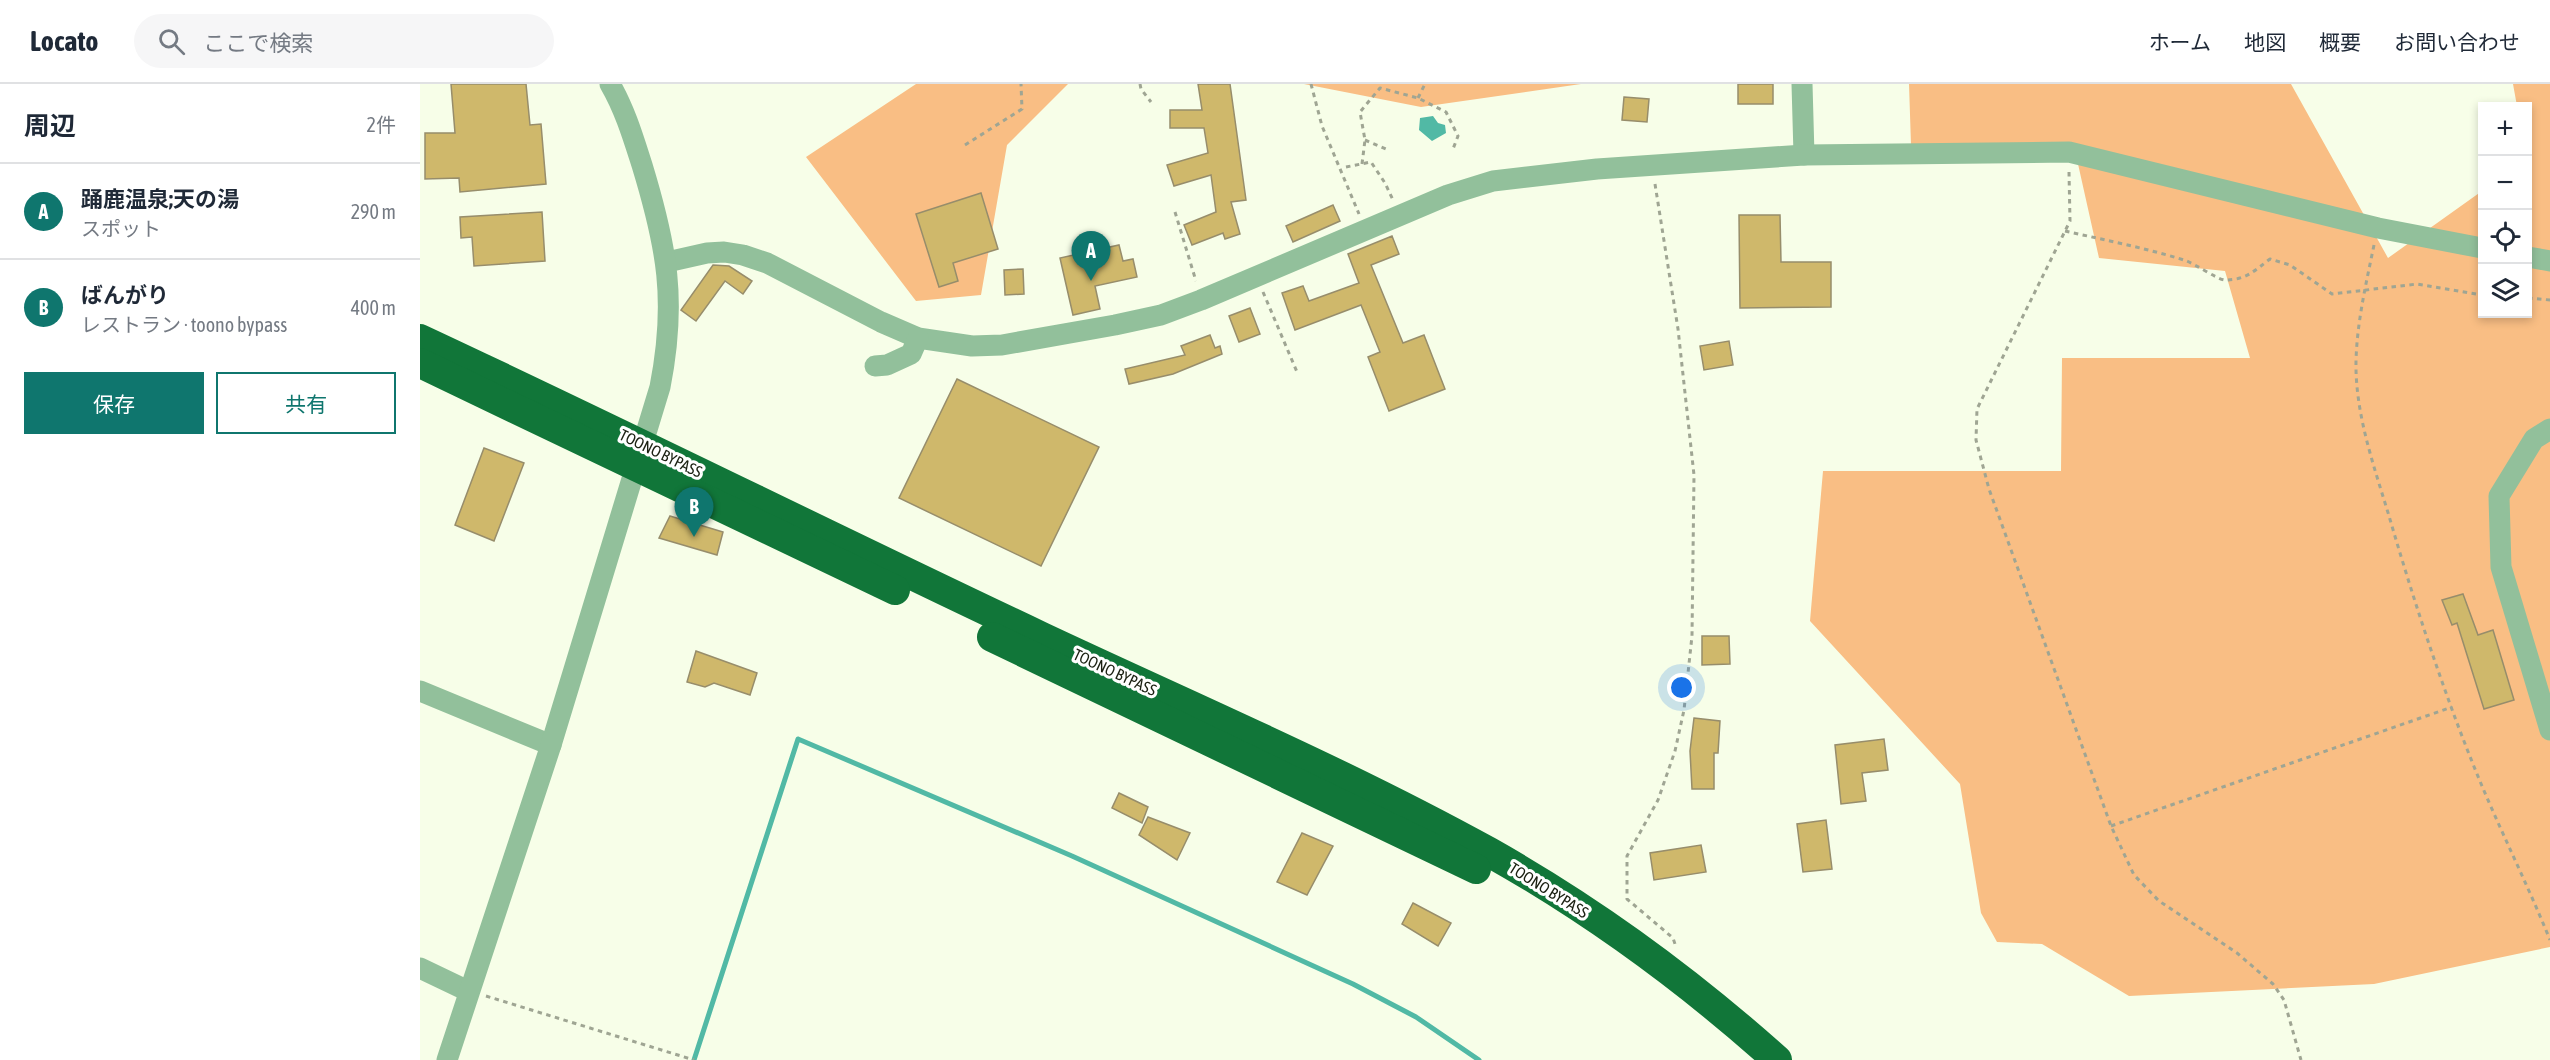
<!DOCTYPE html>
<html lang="ja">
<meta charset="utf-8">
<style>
body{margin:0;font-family:"Asap Condensed","Noto Sans JP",sans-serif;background:#f6f6f7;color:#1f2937}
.controls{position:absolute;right:18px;top:18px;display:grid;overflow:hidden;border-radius:0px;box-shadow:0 3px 9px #0003}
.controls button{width:54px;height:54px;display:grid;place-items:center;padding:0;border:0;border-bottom:2px solid #e0e1e3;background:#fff;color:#1f2937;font:30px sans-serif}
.you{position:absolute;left:1262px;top:604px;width:21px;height:21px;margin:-15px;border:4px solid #fff;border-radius:50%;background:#1a73e8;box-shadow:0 0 0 9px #1a73e833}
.badge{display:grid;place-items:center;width:39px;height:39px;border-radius:50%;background:#0f766e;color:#fff;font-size:20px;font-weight:700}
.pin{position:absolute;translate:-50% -50px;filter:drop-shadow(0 2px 3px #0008)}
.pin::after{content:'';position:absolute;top:32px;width:21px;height:18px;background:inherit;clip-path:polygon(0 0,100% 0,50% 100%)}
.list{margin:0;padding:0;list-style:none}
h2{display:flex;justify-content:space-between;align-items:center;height:78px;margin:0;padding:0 24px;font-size:26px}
h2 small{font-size:20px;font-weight:400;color:#747a83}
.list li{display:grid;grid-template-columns:39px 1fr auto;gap:18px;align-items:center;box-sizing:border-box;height:96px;padding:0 24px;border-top:2px solid #e0e1e3}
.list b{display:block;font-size:22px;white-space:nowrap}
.list p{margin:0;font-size:20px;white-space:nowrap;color:#747a83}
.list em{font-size:20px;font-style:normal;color:#747a83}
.actions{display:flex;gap:12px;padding:18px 24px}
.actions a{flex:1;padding:14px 0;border:2px solid #0f766e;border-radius:0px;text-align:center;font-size:21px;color:#0f766e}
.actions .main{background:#0f766e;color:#fff}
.icon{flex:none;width:33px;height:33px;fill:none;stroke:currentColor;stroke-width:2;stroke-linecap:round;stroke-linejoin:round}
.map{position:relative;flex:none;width:2130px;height:976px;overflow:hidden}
header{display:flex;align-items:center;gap:36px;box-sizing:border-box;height:84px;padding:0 30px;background:#fff;border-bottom:2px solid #e0e1e3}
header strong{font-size:28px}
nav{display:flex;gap:33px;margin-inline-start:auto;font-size:21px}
.search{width:420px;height:54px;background:#f6f6f7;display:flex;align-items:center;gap:15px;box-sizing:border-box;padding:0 21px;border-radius:33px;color:#747a83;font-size:22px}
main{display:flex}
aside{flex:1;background:#fff}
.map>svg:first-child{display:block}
.forest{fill:#f9be84}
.water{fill:#51b9a5}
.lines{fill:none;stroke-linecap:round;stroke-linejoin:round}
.stream{stroke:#51b9a5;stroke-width:5}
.building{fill:#cfb86b;stroke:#978d6b;stroke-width:1.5}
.path{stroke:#9fa593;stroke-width:3;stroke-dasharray:4.5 4.5;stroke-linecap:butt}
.minor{stroke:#92c09b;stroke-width:21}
.highway{stroke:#117639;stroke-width:30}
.labels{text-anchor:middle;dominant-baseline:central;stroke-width:6;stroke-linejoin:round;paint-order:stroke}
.street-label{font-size:16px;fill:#1b2012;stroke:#fff}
</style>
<header>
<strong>Locato</strong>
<div class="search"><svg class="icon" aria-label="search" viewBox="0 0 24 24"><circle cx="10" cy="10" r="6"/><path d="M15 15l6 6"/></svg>ここで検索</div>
<nav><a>ホーム</a><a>地図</a><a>概要</a><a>お問い合わせ</a></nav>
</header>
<main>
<aside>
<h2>周辺<small>2件</small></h2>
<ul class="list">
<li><span class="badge">A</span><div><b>踊鹿温泉;天の湯</b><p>スポット</p></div><em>290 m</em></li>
<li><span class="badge">B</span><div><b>ばんがり</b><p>レストラン · toono bypass</p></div><em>400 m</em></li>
</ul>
<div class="actions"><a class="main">保存</a><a>共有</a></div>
</aside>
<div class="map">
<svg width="2130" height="976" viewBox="0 0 2130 976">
<rect width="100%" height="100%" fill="#f7fee8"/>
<g class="forest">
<path d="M496,0H648L587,61L561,211L496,217L386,73Z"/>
<path d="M884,0H1161L1001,23Z"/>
<path d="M1489,0H1871L1968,174L2062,107V230H2108V22H2097L2093,0H2130V863L1954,900L1709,912L1622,860L1577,858L1561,829L1540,700L1390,537L1403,387H1641L1642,274H1830L1805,187L1679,174L1654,62L1491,61Z"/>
</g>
<path class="water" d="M1013,32L1018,39L1025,41L1026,49L1012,57L999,46L1000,34Z"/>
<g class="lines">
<path class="stream" d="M274,976L378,655L652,772L933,900L996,933L1059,976"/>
</g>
<g class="building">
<path d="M31,0H106L110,41L121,40L126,100L40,108L39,94L5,95V49H35Z"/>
<path d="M778,0H810L826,116L811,118L820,150L805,155L803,149L772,161L764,141L796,128L791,91L754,102L747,81L788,69L784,44H750V26H782Z"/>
<rect x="1318" y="0" width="35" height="20"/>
<path d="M1204,13L1229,15L1227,38L1202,36Z"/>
<path d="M561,109L578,165L533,179L538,197L519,203L496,130Z"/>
<path d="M913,121L920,137L873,158L866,142Z"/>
<path d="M122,128L125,177L54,182L52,153L41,154L40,133Z"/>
<path d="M1319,131H1360L1361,178H1411V223L1320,224Z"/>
<path d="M972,152L979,170L951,181L983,259L1004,251L1025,305L969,327L948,273L960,268L941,221L875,246L862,209L883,202L889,217L939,199L928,170Z"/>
<path d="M699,161L703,177L713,175L717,193L675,202L680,225L653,231L640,174Z"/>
<path d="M293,181L309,182L332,197L323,210L305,197L276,237L261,226Z"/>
<path d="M603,185L604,210L585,211L584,186Z"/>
<path d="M830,224L840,250L819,258L809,232Z"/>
<path d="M790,251L795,264L800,262L802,270L753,290L709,300L705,285L765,271L761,262Z"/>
<path d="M1309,257L1313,281L1284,286L1280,262Z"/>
<path d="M537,295L679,363L621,482L479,414Z"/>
<path d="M64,364L104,379L74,457L35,441Z"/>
<path d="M250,432L303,448L297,471L239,454Z"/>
<path d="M2043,510L2058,551L2073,546L2094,616L2064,625L2037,539L2032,541L2022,516Z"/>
<path d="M1282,552H1309L1310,580L1282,581Z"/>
<path d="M276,567L337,589L330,611L294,599L285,603L267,598Z"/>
<path d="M1274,634L1300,637L1298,669H1294V705H1272L1270,667Z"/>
<path d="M1464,655L1468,686L1442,689L1446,717L1421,720L1415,661Z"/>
<path d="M699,709L728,723L722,739L692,724Z"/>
<path d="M728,733L770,749L757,776L719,751Z"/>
<path d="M1406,736L1412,785L1383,788L1377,740Z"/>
<path d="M882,749L913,762L887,811L857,798Z"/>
<path d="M1281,761L1286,788L1234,796L1230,769Z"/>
<path d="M993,819L1031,839L1018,862L982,840Z"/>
</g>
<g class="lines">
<g class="path">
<path d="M720,0L721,5L731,18"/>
<path d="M891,0L902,42L939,130"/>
<path d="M998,14L1005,0"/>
<path d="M945,56L966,65"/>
<path d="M545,61L602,25L601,0"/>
<path d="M942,80L945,56L940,28L960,4L998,14L1026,28L1038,52L1033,65"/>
<path d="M926,83L951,78L965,99L973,116"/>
<path d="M1649,88L1650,137L1557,325L1556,356L1569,405L1691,742L1714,791L1739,817L1817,869L1853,900L1864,916L1881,976"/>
<path d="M1235,100L1258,245L1274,391L1272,552L1264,626L1255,667L1238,716L1207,772V815L1253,854L1256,863"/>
<path d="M755,128L776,197"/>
<path d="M1645,147C1685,156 1725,164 1764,176C1774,179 1798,196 1805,196C1826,196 1834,187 1850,175L1870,181L1912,210L1997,200L2062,211"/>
<path d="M1954,161C1946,200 1937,238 1936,277C1935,330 1954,382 1969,432C1995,521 2026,616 2062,702C2084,754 2109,804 2130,856"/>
<path d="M843,208L877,288"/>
<path d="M2108,214L2130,216"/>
<path d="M1691,742L2032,623"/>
<path d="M66,912L274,976"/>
</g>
<g class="minor">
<path d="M1382,0L1384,71"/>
<path d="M2108,173L2130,177"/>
<path d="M247,178L287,169L304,168L323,171L347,179L461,238L498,254L552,262L582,261L695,241L741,231L781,216L1028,111L1073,97L1177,85L1384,71L1649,68L1958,144L2062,164"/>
<path d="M455,282L467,281L491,270L498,254"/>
<path d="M2130,345L2114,355L2079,412L2081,483L2130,646"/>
<path d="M0,607L131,661"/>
<path d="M0,884L48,907"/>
<path d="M27,976L131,661L240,303C257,217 247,163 222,81C213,53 205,26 190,0"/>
</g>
<g class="highway">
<path d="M0,255C208,352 414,455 622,553C771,623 924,688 1069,768C1172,826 1269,897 1357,976"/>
<path d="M0,279L475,506"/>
<path d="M572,553L1056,785"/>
</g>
</g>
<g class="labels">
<g class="street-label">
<text transform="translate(241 369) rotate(26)">TOONO BYPASS</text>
<text transform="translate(695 588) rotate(25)">TOONO BYPASS</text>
<text transform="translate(1129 806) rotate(32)">TOONO BYPASS</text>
</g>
</g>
</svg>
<div class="controls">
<button>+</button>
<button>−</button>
<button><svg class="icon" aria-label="locate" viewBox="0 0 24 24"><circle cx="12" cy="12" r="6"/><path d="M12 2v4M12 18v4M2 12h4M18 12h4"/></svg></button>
<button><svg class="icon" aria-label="layers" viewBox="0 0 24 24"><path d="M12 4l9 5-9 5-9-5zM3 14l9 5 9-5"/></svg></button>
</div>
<div class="you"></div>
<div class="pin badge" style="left:671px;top:197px">A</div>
<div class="pin badge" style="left:274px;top:453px">B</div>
</div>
</main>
